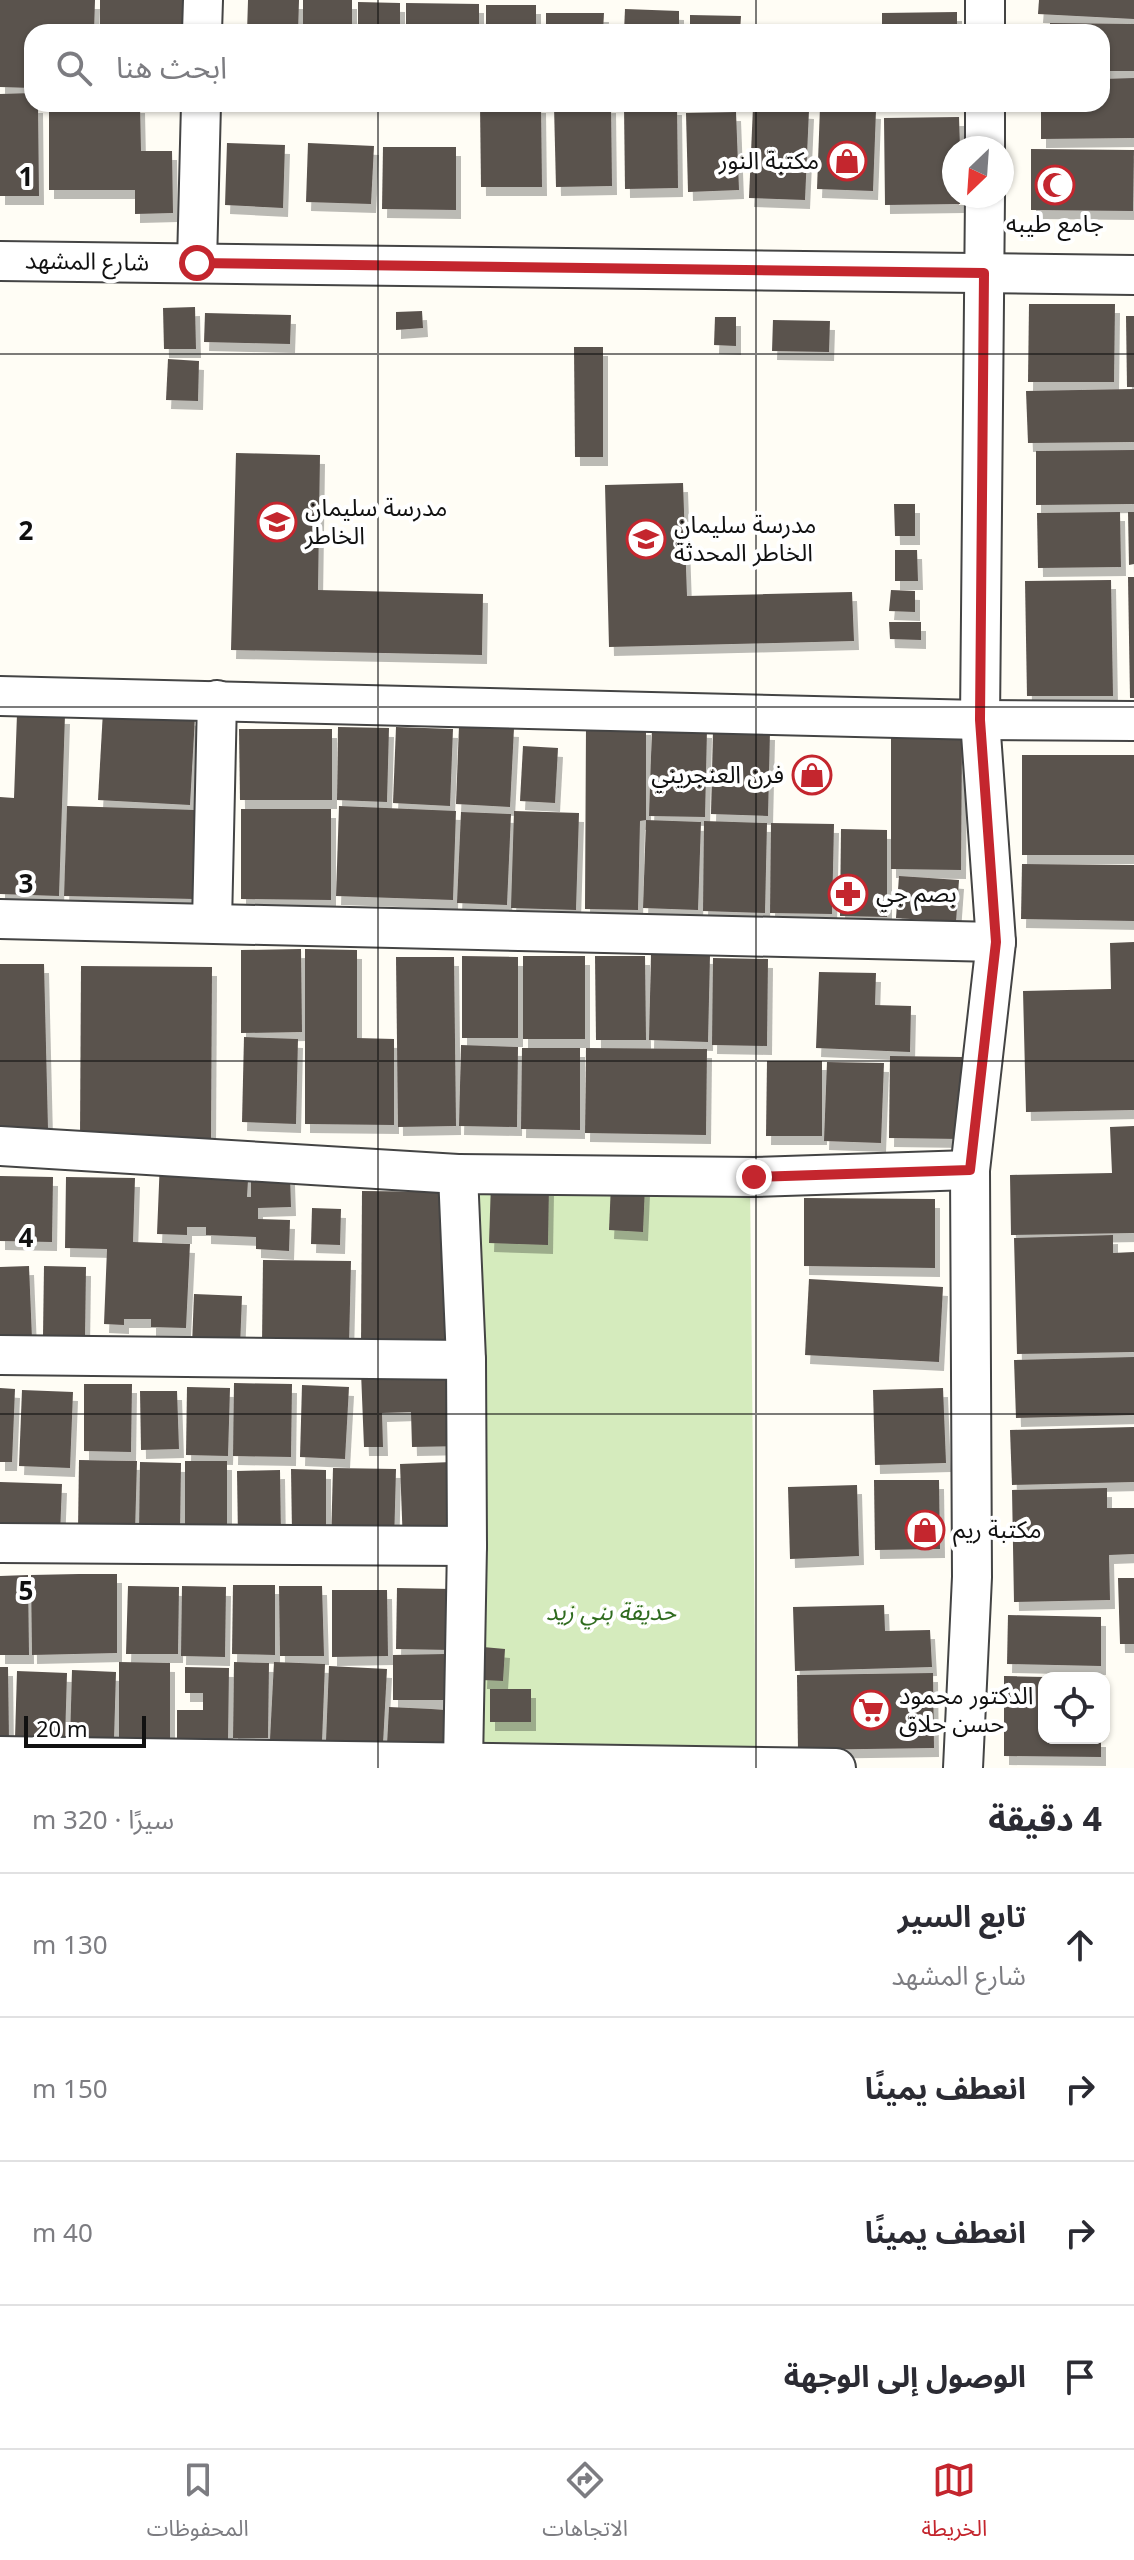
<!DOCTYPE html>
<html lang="ar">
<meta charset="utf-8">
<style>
body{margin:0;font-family:Georgia,"Noto Sans Arabic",serif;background:#f2f2f3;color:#2b2b33;direction:rtl}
.controls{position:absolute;right:24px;bottom:24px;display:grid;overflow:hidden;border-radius:16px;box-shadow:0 2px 6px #0004}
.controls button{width:72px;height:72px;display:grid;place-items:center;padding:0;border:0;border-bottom:2px solid #e1e1e2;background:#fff;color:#2b2b33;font:40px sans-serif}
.compass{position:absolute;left:942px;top:136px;width:72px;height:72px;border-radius:50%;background:#fff;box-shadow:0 2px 6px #0004;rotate:205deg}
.scale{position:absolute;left:24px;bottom:20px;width:122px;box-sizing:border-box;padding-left:8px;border:4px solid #111;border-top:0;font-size:22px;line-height:28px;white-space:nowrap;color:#111;-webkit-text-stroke:6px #fff;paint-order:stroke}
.stop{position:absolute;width:24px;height:24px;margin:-18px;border:6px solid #c4262e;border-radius:50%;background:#fff}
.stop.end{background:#c4262e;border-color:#fff;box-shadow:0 2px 8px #0008}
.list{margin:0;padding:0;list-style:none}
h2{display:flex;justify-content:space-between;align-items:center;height:104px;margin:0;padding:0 32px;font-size:34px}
h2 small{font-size:26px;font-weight:400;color:#7c7c81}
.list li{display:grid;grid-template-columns:52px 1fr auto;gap:24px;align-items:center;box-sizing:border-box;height:144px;padding:0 32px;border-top:2px solid #e1e1e2}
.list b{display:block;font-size:30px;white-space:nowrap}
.list p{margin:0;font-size:26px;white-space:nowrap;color:#7c7c81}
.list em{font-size:26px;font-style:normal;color:#7c7c81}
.icon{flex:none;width:44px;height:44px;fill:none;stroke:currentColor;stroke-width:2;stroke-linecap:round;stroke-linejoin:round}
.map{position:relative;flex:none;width:1134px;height:1768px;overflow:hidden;direction:ltr}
.search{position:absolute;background:#fff;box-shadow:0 2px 6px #0004;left:24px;right:24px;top:24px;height:88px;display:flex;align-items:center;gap:20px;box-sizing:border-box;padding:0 28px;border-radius:24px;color:#7c7c81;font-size:30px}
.sheet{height:680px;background:#fff}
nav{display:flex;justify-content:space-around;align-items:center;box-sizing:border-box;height:112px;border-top:2px solid #e1e1e2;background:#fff;font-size:22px;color:#7c7c81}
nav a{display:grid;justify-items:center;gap:4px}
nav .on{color:#c4262e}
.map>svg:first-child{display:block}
.green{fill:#d5ebbd}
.building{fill:#5a524d;filter:url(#shadow)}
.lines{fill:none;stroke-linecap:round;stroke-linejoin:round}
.street-casing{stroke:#444;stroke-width:42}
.street{stroke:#fff;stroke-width:38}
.route{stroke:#c4262e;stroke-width:10}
.grid{fill:none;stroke:#111;stroke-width:2;stroke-opacity:0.55}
.labels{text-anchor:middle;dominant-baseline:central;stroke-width:8;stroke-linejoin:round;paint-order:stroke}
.poi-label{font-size:24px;fill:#111;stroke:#fff;text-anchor:start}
.street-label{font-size:24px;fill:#111;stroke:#fff}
.park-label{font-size:24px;font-style:italic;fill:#2f6b1f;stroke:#fff}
.grid-label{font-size:26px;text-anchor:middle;font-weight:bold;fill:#111;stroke:#fff;stroke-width:8;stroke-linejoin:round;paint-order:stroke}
</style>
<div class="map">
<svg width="1134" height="1768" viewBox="0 0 1134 1768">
<defs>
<filter id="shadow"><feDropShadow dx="5" dy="9" stdDeviation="0" flood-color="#0004"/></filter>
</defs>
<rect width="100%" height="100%" fill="#fffdf5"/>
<path class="green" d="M462,1180L750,1182L756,1759L468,1758Z"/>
<g class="building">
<path d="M0,0H95L94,32H32V88L0,87Z"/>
<rect x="100" y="0" width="90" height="32"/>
<path d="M248,0H299L298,32H247Z"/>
<rect x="303" y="0" width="49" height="32"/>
<path d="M1039,0H1134V19L1038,14Z"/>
<path d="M358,2L400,3V32H358Z"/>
<path d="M406,3L479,4V32H406Z"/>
<rect x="486" y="5" width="50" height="27"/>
<path d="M625,9L679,11V32H624Z"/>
<path d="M957,12V32H882V13Z"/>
<path d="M546,13H604L603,32H546Z"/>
<path d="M690,15L741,16L740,32H690Z"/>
<path d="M1050,23L1134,24V71H1102V32H1050Z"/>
<path d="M753,26L806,29V32H753Z"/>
<path d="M1134,78V138L1041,139V104H1102V79Z"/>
<path d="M32,93V104H38L39,196H0V94Z"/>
<path d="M49,104H140L141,151H172L173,213L135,214V190H49Z"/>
<path d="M480,104H541L542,187H481Z"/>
<path d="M611,104L612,186L556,187L554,106Z"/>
<path d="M624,106H677L678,188L625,189Z"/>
<path d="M753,107L809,110L805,200L749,198Z"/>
<path d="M820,107L876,110L873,191L817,189Z"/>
<path d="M736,112L739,190L688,192L686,113Z"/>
<path d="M959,117L960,148H954V196H960V204L885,205L884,118Z"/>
<path d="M227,143L285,145L283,208L225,205Z"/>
<path d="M308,143L374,146L371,204L306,202Z"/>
<path d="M383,147H456V210L382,209Z"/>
<path d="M1031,149L1134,150L1133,211L1031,210Z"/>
<path d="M1029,304H1115L1114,382H1028Z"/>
<path d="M195,307L196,349H164L163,308Z"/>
<path d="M422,311L423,328L396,330V312Z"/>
<path d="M205,313L291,315L290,344L204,342Z"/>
<path d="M1126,316H1134V387H1127Z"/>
<path d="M715,317H736V346L714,345Z"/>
<path d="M773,320L830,321L829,352L772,351Z"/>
<path d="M574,347H603V457H575Z"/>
<path d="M168,359L199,361L198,401L166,400Z"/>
<path d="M1134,389V442L1028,443L1026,391Z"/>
<path d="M1134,450V504L1036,505V451Z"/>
<path d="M236,453L320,455L318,590L483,594L482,655L231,650Z"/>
<path d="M683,483L687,596L852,592L854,641L609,647L605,485Z"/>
<path d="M894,504H915V536H895Z"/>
<path d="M1120,512L1121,567L1038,568L1037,513Z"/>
<path d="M1128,512H1134V564L1129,565Z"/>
<path d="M895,550H917L918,581H895Z"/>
<path d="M1128,577H1134V698H1130Z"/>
<path d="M1111,580L1113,696H1027L1025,581Z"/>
<path d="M891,590L915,591V612L889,611Z"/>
<path d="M889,622H921V640L890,639Z"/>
<path d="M103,711L195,717L190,805L98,800Z"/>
<path d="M17,714L65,715L59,896L0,894V797L14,798Z"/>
<path d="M586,725L646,726V820L640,821L638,910L585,909Z"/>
<path d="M459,726L514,728L510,807L456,804Z"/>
<path d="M338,727L389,728L387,802L337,800Z"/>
<path d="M396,727L453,729L450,806L393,803Z"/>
<path d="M652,727L707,729L705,817L649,816Z"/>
<path d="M239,729H332V800H240Z"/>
<path d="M713,730L770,731L768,816L711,814Z"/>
<path d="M891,737H962L961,870L891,869Z"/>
<path d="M523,746L558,748L555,803L520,801Z"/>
<rect x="1022" y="755" width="112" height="100"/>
<path d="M67,806L196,810L194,899L64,896Z"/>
<path d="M339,806L456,811L453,900L336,896Z"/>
<path d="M241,809H331V900L241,899Z"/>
<path d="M514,811L579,813L576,910L511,908Z"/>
<path d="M461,812L511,814L507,905L457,903Z"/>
<path d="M646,820L701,822L698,910L643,908Z"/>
<path d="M704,821L767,823L765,913L703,911Z"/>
<path d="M771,823L834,824L832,914L770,913Z"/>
<path d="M841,829L887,830V917L840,916Z"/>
<path d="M1022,864L1134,865V921L1021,919Z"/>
<path d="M899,876L959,880L956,922L896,918Z"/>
<path d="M1134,942V1110L1026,1112L1023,991L1111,989L1110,943Z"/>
<path d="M301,949L302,1032L241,1033V950Z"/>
<path d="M305,949L357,950V1038L394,1039V1125L305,1124Z"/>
<path d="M651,954L710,955L708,1042L649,1040Z"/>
<path d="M462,956L518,957V1038H462Z"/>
<rect x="523" y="956" width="62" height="83"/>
<path d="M595,956H645L646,1040H596Z"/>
<path d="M396,957H454L456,1126L398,1127Z"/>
<path d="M713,958L768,959L767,1046L712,1045Z"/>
<path d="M0,964H44L48,1129L0,1130Z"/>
<path d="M81,966L212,967L211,1139L80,1138Z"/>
<path d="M819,972L876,973L875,1005L911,1006L910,1052L816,1048Z"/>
<path d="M244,1037L298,1039L296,1124L242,1122Z"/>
<path d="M461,1045L518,1047L517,1127L459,1126Z"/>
<path d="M522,1048H580V1130L521,1129Z"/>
<path d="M586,1048L707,1049L706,1135L585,1133Z"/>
<path d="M890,1056L962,1057L961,1139L889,1138Z"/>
<path d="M767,1061H822V1136H766Z"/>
<path d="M827,1062L884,1063L881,1143L824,1141Z"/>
<path d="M1134,1126V1233L1011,1235L1010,1175L1112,1173L1110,1127Z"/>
<path d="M160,1160L249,1163L247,1197H251V1176H290L291,1207L258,1208V1219L290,1220L289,1251L256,1249V1237L206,1235V1227H187V1235L157,1234Z"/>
<path d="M0,1176L53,1177L52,1242L0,1241Z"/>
<path d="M66,1177L135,1178L133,1242L190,1244L186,1328L151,1327V1319H124V1325L104,1324L107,1249L65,1248Z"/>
<path d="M491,1183L549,1184L548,1245L489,1243Z"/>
<path d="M611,1184L645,1186L643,1232L609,1230Z"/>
<path d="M362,1191L459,1192L458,1349L361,1348Z"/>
<path d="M804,1198L935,1199V1268L804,1266Z"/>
<path d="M312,1208L341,1209L340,1245L311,1244Z"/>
<path d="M1113,1235V1253L1134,1252V1352L1017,1354L1014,1238Z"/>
<path d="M263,1260L351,1261L349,1345L262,1343Z"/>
<path d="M29,1266L32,1339L0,1341V1267Z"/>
<path d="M44,1266L86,1267L85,1338L43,1336Z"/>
<path d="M809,1279L943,1287L939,1362L805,1355Z"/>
<path d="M194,1294L242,1296L240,1347L192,1345Z"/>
<path d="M1134,1357V1415L1016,1418L1014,1360Z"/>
<path d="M361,1372H465V1446L412,1447L411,1412L382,1413L383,1447H364Z"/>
<path d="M234,1383L292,1384L291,1457L233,1456Z"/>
<path d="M84,1384H132L131,1452L84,1451Z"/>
<path d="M302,1385L349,1387L345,1459L300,1457Z"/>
<path d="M187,1387L230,1388L228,1456L186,1455Z"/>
<path d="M0,1388L15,1389L12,1462H0Z"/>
<path d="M943,1388L946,1463L875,1465L873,1390Z"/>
<path d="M22,1390L73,1392L70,1468L19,1466Z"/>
<path d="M140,1391H177L179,1449L141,1450Z"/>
<path d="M1134,1427V1482L1012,1485L1010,1430Z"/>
<path d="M79,1460L137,1461L135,1533L78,1531Z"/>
<rect x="185" y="1461" width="42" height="72"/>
<path d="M140,1462L181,1463L180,1534L139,1533Z"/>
<path d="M452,1462L455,1542L403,1544L400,1464Z"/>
<path d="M333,1468L396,1469L394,1544L331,1542Z"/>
<path d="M291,1469L326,1470V1532H292Z"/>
<path d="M280,1470L281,1537L238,1538L237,1471Z"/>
<path d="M874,1480H939L940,1549L875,1550Z"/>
<path d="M0,1482L62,1484L60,1535L0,1532Z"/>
<path d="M857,1485L859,1556L790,1559L788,1487Z"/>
<path d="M1107,1488V1508H1134V1554L1109,1555L1110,1600L1014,1602L1012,1490Z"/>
<path d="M79,1574H117V1653L32,1655L31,1575Z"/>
<path d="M28,1575L29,1655H0V1576Z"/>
<path d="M1118,1578H1134V1644H1120Z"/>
<path d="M233,1585H275V1655L232,1654Z"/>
<path d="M128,1586L179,1587L178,1654H126Z"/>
<path d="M182,1586L226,1587L225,1657L181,1656Z"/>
<path d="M279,1586H322L324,1656H280Z"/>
<path d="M397,1588L452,1589L451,1650L396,1649Z"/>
<path d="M332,1590H387L388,1656L332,1657Z"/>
<path d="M884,1605L885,1631L930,1630L932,1667L795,1671L793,1607Z"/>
<path d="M1008,1615L1101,1617V1666L1007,1664Z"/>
<path d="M483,1647L505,1649L503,1681L482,1680Z"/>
<path d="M445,1654V1700H393V1655Z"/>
<path d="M119,1662L170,1663V1743H119Z"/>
<path d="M234,1662L269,1663L268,1738H233Z"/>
<path d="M274,1662L325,1664L322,1742L270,1740Z"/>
<path d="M329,1666L387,1669L383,1744L326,1741Z"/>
<path d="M0,1667H8L9,1741H0Z"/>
<path d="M185,1667L229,1668L228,1742L177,1740V1710H203V1693H185Z"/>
<path d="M72,1670L116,1672L114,1740L70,1739Z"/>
<path d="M17,1671L67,1673L65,1740L15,1739Z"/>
<path d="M933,1673L934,1748L798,1750L797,1675Z"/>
<path d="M1004,1676L1044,1677V1738H1101V1757L1004,1756Z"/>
<rect x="490" y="1689" width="41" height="33"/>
<path d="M389,1707L452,1710L450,1749L387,1745Z"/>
</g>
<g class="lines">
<g class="street-casing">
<g id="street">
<path d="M202,32L203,0"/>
<path d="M985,32V0"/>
<path d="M985,148V104"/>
<path d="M0,261L1134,275"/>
<path d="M197,263L201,104"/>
<path d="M0,696L980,720L1134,721"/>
<path d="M0,919L996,942"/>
<path d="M212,923L217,700"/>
<path d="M0,1146L458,1174"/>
<path d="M0,1355L466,1360"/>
<path d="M0,1543L467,1546"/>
<path d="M0,1756L836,1768"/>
<path d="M463,1763L467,1546L466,1360L458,1174L754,1177L970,1170"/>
<path d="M963,1768L972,1577L970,1170L996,942L980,720L985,196"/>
</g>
</g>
<use href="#street" class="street"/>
</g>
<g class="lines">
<path class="route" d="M197,263L984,273L980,720L996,942L970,1170L754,1177"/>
</g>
<path class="grid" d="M378,0V32M756,0V32M378,104V1768M756,104V1768M0,354H1134M0,707H1134M0,1061H1134M0,1414H1134"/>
<defs>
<g id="shop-ring" transform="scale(2)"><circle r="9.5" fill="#fff" stroke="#c4262e" stroke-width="1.5"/><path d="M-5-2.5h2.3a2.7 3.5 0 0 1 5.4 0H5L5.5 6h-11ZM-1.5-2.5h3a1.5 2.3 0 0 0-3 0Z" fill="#c4262e"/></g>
<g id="mosque-ring" transform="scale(2)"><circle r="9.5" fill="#fff" stroke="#c4262e" stroke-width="1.5"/><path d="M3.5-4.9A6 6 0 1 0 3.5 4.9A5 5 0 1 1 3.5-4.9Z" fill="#c4262e"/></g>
<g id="school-ring" transform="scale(2)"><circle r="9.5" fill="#fff" stroke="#c4262e" stroke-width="1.5"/><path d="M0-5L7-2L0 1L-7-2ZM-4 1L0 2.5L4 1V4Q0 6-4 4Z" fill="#c4262e"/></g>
<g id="pharmacy-ring" transform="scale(2)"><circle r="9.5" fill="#fff" stroke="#c4262e" stroke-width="1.5"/><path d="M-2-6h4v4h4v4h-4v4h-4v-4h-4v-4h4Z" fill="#c4262e"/></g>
<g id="supermarket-ring" transform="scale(2)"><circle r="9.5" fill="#fff" stroke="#c4262e" stroke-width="1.5"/><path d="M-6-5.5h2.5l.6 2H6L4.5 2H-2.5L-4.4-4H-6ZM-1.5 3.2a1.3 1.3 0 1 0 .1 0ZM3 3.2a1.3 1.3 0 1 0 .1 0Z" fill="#c4262e"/></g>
</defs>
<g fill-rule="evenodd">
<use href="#shop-ring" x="847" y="161"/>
<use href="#mosque-ring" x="1055" y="185"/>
<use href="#school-ring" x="277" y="522"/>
<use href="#school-ring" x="646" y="539"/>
<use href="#shop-ring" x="812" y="775"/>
<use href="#pharmacy-ring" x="848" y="894"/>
<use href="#shop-ring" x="925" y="1530"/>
<use href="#supermarket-ring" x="871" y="1710"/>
</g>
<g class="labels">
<g class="poi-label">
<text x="819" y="161" text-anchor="end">مكتبة النور</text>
<text x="1055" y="224" text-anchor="middle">جامع طيبه</text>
<text x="305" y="508">مدرسة سليمان<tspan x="305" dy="28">الخاطر</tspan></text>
<text x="674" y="525">مدرسة سليمان<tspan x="674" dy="28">الخاطر المحدثة</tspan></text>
<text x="784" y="775" text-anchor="end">فرن العنجريني</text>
<text x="876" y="894">بصم جي</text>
<text x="953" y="1530">مكتبة ريم</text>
<text x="899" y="1696">الدكتور محمود<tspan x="899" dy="28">حسن حلاق</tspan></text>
</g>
<g class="street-label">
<text transform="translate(87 262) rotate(1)">شارع المشهد</text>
</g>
<g class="park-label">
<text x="611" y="1612">حديقة بني زيد</text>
</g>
</g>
<g class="grid-label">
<text x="26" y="186">1</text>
<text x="26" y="540">2</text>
<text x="26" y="893">3</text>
<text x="26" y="1247">4</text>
<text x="26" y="1600">5</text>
</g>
</svg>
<div class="controls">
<button><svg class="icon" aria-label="locate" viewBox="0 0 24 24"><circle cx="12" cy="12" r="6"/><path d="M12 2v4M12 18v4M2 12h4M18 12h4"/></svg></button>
</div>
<svg class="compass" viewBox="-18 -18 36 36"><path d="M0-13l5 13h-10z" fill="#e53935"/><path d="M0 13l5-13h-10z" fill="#7c7c81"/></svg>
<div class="scale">20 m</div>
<div class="stop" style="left:197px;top:263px"></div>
<div class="stop end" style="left:754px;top:1177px"></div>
<div class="search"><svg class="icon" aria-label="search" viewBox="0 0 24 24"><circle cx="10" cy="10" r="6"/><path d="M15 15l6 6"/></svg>ابحث هنا</div>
</div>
<section class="sheet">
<h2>4 دقيقة<small>سيرًا · 320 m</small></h2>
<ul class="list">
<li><svg class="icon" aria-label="ahead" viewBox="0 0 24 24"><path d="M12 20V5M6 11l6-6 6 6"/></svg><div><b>تابع السير</b><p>شارع المشهد</p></div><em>130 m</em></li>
<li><svg class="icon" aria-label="right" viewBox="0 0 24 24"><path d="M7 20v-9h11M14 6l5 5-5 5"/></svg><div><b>انعطف يمينًا</b></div><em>150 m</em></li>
<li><svg class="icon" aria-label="right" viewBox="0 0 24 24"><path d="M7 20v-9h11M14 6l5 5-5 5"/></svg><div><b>انعطف يمينًا</b></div><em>40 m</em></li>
<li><svg class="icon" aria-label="arrive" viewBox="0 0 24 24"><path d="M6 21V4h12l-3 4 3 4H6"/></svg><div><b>الوصول إلى الوجهة</b></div></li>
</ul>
</section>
<nav>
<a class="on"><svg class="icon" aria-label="map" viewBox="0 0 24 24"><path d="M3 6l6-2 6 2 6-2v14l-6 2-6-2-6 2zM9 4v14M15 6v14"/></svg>الخريطة</a>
<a><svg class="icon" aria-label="directions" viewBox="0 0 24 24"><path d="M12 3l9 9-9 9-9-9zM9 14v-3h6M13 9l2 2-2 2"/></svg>الاتجاهات</a>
<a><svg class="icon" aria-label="saved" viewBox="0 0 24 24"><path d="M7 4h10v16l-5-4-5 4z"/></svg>المحفوظات</a>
</nav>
